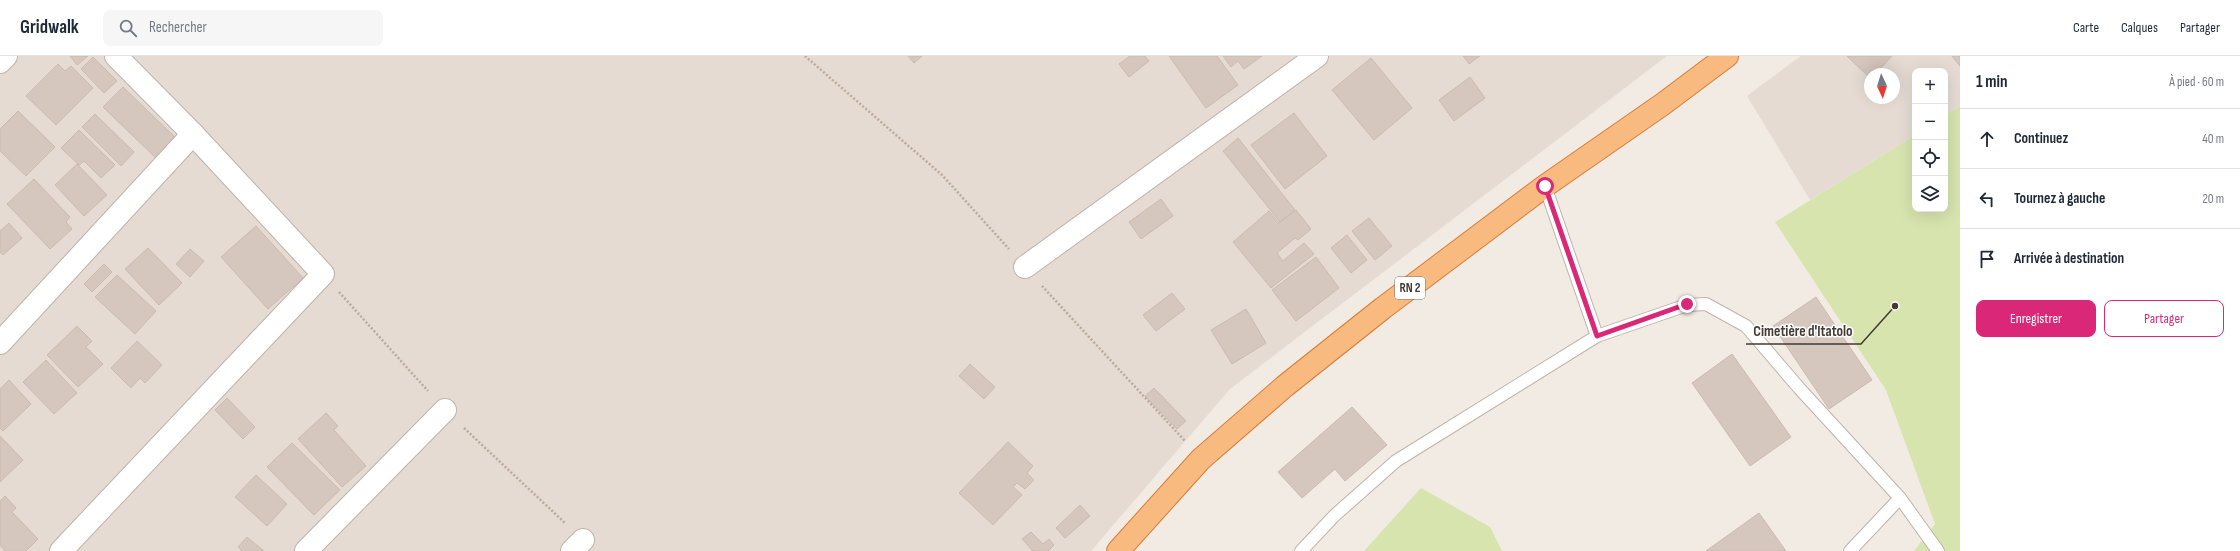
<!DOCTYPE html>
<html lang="fr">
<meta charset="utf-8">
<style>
body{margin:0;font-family:"Sofia Sans Condensed",sans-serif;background:#f6f6f7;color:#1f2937}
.controls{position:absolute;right:12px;top:12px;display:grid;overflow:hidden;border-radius:8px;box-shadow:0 4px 16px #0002}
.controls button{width:36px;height:36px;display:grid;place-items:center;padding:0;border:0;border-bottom:1px solid #e0e1e3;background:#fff;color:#1f2937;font:20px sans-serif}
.compass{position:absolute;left:1864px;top:12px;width:36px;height:36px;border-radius:50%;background:#fff;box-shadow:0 4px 16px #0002;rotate:176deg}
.stop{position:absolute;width:12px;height:12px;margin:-9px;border:3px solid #db2777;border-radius:50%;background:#fff}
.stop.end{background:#db2777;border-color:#fff;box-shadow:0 1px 4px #0008}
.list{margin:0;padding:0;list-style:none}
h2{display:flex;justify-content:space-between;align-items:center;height:52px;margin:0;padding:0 16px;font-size:17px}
h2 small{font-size:13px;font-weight:400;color:#747a83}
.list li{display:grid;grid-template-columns:26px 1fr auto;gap:12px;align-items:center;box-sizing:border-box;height:60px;padding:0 16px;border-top:1px solid #e0e1e3}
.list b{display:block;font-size:15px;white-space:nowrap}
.list em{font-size:13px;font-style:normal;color:#747a83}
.actions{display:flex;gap:8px;padding:12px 16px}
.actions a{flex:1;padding:9px 0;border:1px solid #db2777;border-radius:8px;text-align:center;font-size:14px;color:#db2777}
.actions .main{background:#db2777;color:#fff}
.icon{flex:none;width:22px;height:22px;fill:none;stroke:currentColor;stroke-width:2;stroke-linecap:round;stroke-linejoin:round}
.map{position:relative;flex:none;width:1960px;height:495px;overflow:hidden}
header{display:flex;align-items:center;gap:24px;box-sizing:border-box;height:56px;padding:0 20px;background:#fff;border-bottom:1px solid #e0e1e3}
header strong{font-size:19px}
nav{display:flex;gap:22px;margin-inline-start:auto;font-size:14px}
.search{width:280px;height:36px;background:#f6f6f7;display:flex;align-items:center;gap:10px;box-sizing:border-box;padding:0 14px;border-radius:8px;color:#747a83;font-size:15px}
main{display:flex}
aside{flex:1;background:#fff}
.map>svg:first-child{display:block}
.residential{fill:#e5dbd2;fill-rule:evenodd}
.green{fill:#d7e4ae}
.building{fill:#d5c7bd;stroke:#cdbaae}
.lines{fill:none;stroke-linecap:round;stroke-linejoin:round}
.service-casing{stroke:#bfb3aa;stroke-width:14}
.minor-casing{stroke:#bfb3aa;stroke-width:24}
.trunk-casing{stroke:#d67d39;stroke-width:24}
.path{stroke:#bda999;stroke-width:2.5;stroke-dasharray:2 2;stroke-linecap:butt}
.service{stroke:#fff;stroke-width:12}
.minor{stroke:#fff;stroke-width:22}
.trunk{stroke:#f9ba7f;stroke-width:22}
.route{stroke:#db2777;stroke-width:5}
.labels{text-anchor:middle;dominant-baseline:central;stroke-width:3;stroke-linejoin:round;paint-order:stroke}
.shield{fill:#fff;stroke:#7b7571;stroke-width:1}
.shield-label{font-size:13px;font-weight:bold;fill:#433a34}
.leader{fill:none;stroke:#433a34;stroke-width:1.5}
.callout-dot{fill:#433a34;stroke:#fff;stroke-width:1.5}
.callout-label{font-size:15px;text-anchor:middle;font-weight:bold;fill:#433a34;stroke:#fff;stroke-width:3;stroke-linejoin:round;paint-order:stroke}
</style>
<header>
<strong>Gridwalk</strong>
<div class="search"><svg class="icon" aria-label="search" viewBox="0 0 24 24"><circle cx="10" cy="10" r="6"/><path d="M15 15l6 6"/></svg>Rechercher</div>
<nav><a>Carte</a><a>Calques</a><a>Partager</a></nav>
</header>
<main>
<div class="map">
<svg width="1960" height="495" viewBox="0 0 1960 495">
<rect width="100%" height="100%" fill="#f1ebe4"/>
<g class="residential">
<path d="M0,0H1667L1230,333L1091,495H0Z"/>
<path d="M1801,0H1960V50L1945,60V15H1915V79L1810,144L1747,40ZM1870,18H1894V42H1870Z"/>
</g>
<g class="green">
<path d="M1960,50V495H1914L1935,468L1886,334L1775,166L1915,79V153H1945V60Z"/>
<path d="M1421,432L1490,471L1502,495H1364Z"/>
</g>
<g class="building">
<path d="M70,0H88L77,9Z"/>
<path d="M908,0H922L914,7Z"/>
<path d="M1130,0H1145L1149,5L1129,21L1119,8Z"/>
<path d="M1169,0H1217L1238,29L1206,52Z"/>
<path d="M1223,0H1262L1244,13L1238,5L1231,11Z"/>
<path d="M1463,0H1480L1469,8Z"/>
<path d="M1847,0H1892L1875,18H1870V22Z"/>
<path d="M1952,0H1960V10Z"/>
<path d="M93,1L117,25L104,37L81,13Z"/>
<path d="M1371,2L1412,52L1374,84L1332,34Z"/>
<path d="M58,8L65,15L71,10L93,32L56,69L26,40Z"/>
<path d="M1470,21L1485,42L1454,65L1439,44Z"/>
<path d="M123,31L178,84L158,104L103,51Z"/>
<path d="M18,55L55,91L26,120L0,95V73Z"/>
<path d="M1294,57L1327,100L1285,133L1251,89Z"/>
<path d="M95,58L134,96L121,110L82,71Z"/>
<path d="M79,74L115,109L101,122L84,105L79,109L61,92Z"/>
<path d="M1238,82L1295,154L1280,166L1223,95Z"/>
<path d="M77,108L107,139L84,160L55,129Z"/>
<path d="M34,123L70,161L66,166L72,173L50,193L7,148Z"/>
<path d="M1161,143L1173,160L1141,183L1129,166Z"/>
<path d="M1296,154L1311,173L1298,184L1295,182L1277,197L1283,205L1304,187L1314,198L1271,232L1233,186L1269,155L1279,167Z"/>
<path d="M1369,162L1392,190L1375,204L1352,175Z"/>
<path d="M9,167L22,182L3,199L0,196V175Z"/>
<path d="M256,170L303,222L268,253L221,201Z"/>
<path d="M1347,179L1367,204L1351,217L1331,192Z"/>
<path d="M148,192L182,227L159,249L125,213Z"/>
<path d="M190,193L204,205L190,221L176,208Z"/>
<path d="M1316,201L1339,232L1296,265L1272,234Z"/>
<path d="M104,208L112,216L92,236L84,228Z"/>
<path d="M117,219L156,255L135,278L95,241Z"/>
<path d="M1172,237L1185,253L1156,275L1143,259Z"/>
<path d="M1816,241L1872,324L1829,353L1773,270Z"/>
<path d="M1246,253L1266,287L1232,308L1211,274Z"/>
<path d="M77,270L92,285L86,291L103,308L78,331L47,299Z"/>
<path d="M137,285L162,309L145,327L140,322L131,332L111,312Z"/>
<path d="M1732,298L1791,381L1750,410L1692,327Z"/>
<path d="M46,304L77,337L54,358L23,326Z"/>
<path d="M970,308L995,331L984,343L959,320Z"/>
<path d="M9,324L31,348L3,375L0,372V333Z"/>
<path d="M1154,332L1186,365L1177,373L1145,340Z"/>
<path d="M227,342L255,371L243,383L215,354Z"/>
<path d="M1352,351L1387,389L1345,425L1335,413L1302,442L1278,416Z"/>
<path d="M326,357L338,370L334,374L366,410L342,431L298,383Z"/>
<path d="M0,380L23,404L0,426Z"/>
<path d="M1008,386L1033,410L1027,417L1034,424L1025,433L1017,427L1013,431L1022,439L993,469L959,437Z"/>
<path d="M292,387L340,434L314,459L267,411Z"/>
<path d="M256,419L287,448L267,470L235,441Z"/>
<path d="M5,440L16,452L12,456L38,483L26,495H5L0,489V445Z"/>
<path d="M1080,449L1090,460L1065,482L1056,472Z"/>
<path d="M1759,457L1786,495H1706Z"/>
<path d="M1031,476L1043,488L1049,483L1054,489L1048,495H1033L1022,483Z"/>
<path d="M247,481L264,495H242L238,491Z"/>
</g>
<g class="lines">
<g class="service-casing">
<g id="service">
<path d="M1545,130L1597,280L1687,249L1706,248L1746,270L1799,332L1900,442L1938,495"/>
<path d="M1301,495L1334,460L1396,405L1597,280"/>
<path d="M1850,495L1900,442"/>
</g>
</g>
<g class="minor-casing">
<g id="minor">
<path d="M0,6L6,0"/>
<path d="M1025,211L1317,0"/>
<path d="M0,287L193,78"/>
<path d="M61,495L323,218L193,78L116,0"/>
<path d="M306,495L445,354"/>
<path d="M572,495L583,484"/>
</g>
</g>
<g class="trunk-casing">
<path id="trunk" d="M1118,495L1201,403L1285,330L1383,252L1545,130L1663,48L1727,0"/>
</g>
<g class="path">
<path d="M805,0L942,119L1009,193"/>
<path d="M1042,230L1185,385"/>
<path d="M339,236L428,335"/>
<path d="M464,372L565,467"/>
</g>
<use href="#service" class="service"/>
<use href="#minor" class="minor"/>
<use href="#trunk" class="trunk"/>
</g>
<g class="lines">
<path class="route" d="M1545,130L1597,280L1687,248"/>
</g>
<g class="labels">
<rect class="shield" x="1395" y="221" width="30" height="22" rx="3"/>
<g class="shield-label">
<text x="1410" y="232">RN 2</text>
</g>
</g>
<path class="leader" d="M1895 250L1861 288H1746"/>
<circle class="callout-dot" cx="1895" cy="250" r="4"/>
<g class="callout-label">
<text x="1803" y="280">Cimetière d'Itatolo</text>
</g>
</svg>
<div class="controls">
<button>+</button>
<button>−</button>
<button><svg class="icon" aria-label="locate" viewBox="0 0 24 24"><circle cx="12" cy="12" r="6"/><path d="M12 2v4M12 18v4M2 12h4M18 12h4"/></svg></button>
<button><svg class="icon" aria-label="layers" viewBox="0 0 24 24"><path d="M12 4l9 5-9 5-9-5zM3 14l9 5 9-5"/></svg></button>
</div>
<svg class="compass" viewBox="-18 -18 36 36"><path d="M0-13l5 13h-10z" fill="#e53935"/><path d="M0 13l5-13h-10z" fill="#747a83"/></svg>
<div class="stop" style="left:1545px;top:130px"></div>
<div class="stop end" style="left:1687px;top:248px"></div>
</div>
<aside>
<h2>1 min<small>À pied · 60 m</small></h2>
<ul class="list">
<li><svg class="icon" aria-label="ahead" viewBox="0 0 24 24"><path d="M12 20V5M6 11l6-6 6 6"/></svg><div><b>Continuez</b></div><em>40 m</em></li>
<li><svg class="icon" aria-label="left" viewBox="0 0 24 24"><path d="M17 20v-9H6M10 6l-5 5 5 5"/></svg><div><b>Tournez à gauche</b></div><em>20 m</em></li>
<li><svg class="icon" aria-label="arrive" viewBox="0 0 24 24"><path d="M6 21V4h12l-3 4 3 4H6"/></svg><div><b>Arrivée à destination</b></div></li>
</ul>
<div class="actions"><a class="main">Enregistrer</a><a>Partager</a></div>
</aside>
</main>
